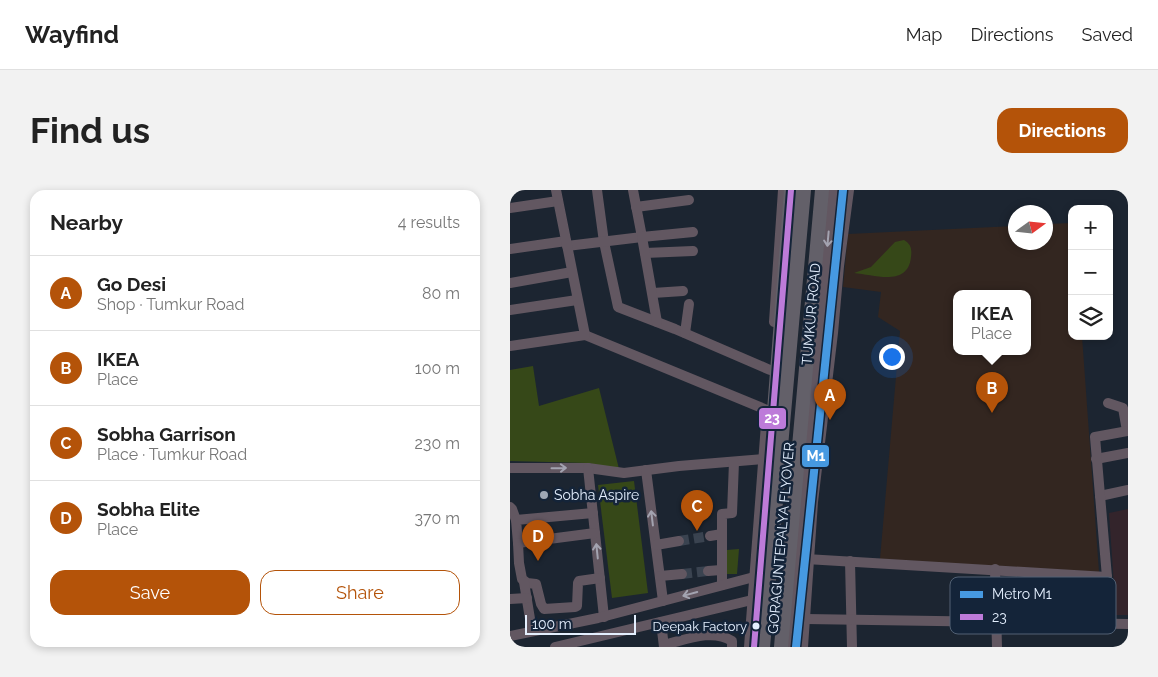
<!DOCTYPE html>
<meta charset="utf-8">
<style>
body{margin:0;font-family:Raleway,sans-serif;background:#f2f2f2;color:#222}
.controls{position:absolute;right:15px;top:15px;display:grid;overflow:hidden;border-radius:10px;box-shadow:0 2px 8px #0003}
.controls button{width:45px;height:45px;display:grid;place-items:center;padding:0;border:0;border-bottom:1px solid #e0e0e0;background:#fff;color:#222;font:25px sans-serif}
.compass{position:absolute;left:498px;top:15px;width:45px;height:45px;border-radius:50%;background:#fff;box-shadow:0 2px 8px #0003;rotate:75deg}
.scale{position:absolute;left:15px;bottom:12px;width:111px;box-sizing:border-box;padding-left:5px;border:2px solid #e4effe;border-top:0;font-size:14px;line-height:18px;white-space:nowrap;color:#e4effe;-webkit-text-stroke:4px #142439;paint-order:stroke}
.you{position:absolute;left:381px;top:166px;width:18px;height:18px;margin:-12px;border:4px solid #fff;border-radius:50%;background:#1a73e8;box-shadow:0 0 0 8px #1a73e833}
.badge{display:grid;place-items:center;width:32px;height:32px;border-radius:50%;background:#b45309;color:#fff;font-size:16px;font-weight:700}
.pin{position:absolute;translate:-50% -41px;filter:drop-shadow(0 1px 2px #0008)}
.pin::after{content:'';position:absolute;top:26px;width:18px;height:15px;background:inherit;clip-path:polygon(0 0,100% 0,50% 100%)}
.popup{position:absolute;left:443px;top:100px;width:78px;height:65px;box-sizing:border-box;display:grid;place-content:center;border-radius:10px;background:#fff;filter:drop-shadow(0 1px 4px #0005);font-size:16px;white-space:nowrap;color:#767676}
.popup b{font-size:19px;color:#222}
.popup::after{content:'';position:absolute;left:50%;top:100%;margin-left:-10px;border:10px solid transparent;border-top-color:#fff}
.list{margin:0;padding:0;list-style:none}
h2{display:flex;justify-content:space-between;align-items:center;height:65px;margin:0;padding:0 20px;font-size:21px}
h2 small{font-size:16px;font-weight:400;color:#767676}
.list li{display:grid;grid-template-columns:32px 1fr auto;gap:15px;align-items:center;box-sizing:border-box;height:75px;padding:0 20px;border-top:1px solid #e0e0e0}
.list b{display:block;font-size:19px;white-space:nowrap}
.list p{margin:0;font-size:16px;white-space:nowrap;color:#767676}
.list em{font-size:16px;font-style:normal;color:#767676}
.actions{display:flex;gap:10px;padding:15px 20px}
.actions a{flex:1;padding:11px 0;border:1px solid #b45309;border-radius:15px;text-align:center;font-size:18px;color:#b45309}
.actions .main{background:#b45309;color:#fff}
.icon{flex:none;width:28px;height:28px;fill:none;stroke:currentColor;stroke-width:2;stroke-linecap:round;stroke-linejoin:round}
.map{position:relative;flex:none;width:618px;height:457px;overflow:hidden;border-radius:15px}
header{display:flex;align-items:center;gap:30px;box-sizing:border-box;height:70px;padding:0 25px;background:#fff;border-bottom:1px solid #e0e0e0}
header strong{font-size:24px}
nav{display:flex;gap:28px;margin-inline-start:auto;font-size:18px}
.intro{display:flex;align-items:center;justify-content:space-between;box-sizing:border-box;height:120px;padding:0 30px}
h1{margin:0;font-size:35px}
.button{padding:12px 22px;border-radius:15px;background:#b45309;color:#fff;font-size:18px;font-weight:700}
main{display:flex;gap:30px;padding:0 30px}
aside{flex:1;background:#fff;border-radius:15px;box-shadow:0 2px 8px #0003}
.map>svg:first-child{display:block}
.commercial{fill:#332620;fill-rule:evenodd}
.education{fill:#33242b}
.green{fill:#364818}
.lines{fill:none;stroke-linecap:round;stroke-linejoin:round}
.minor-tunnel{stroke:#3a4350;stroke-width:10;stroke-dasharray:10 5;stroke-linecap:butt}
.minor{stroke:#625761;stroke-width:10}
.highway{stroke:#636069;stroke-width:14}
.bus-1-casing{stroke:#142439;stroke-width:10}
.bus-1{stroke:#bd7bd9;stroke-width:6}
.metro-1-casing{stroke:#142439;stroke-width:11}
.metro-1{stroke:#4699e1;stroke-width:8}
.oneway{stroke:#a3a3b0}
.poi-dot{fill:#9ea8b6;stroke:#142439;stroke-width:2}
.bus-dot{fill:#e4effe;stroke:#142439;stroke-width:2}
.labels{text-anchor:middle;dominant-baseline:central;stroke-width:5;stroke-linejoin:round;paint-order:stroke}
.bus-label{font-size:13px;fill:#e4effe;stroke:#142439;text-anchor:end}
.street-label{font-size:14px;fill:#e4effe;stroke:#142439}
.poi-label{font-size:14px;fill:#e4effe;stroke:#142439;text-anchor:start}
.key{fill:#142439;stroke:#526174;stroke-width:1}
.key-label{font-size:14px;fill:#e4effe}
.line-badge{stroke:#142439;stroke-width:2}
.badge-label{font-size:14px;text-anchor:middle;font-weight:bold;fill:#fff}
</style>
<header>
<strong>Wayfind</strong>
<nav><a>Map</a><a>Directions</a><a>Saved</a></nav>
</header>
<div class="intro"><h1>Find us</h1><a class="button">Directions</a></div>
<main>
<aside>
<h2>Nearby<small>4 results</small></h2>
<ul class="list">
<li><span class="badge">A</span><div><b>Go Desi</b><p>Shop · Tumkur Road</p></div><em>80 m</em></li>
<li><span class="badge">B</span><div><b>IKEA</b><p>Place</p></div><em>100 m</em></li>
<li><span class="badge">C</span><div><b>Sobha Garrison</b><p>Place · Tumkur Road</p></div><em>230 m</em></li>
<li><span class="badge">D</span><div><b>Sobha Elite</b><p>Place</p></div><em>370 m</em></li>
</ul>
<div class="actions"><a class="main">Save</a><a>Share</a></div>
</aside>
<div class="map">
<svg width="618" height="457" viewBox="0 0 618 457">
<rect width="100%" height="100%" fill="#1c2531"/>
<path class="commercial" d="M562,33V146H572L589,382L370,369L390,141L368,127L371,102L333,97L338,44L505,36L506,52H536V34ZM447,104H517V162H447Z"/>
<path class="education" d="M618,319V425H606L599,323Z"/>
<g class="green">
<path d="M394,50C401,54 402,59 401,67C398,97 365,85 344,83L361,77L385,52Z"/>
<path d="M23,176L29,216L89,198L109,279L77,273L0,271V180Z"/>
<path d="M124,291L138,403L102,408L88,295Z"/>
<path d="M229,359L227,384H213L217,360Z"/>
</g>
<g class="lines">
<g class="minor-tunnel">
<path d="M169,351L200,346"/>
<path d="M172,384L198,381"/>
</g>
<g class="minor">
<path d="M87,0L94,52L108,117L165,139L260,180"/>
<path d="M126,17L179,10"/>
<path d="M0,18L48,11"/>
<path d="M57,56L132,47L123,0"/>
<path d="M0,59L56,51"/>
<path d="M135,63L183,61"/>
<path d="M0,93L62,82"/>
<path d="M143,103L173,101"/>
<path d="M0,120L67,110"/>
<path d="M147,132L132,47L183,42"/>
<path d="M264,132L273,0"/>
<path d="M175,143L179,114"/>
<path d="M75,145L257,220"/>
<path d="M0,156L75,145L46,0"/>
<path d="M598,213L613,218L617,241"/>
<path d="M586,269L618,263"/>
<path d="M0,278H78L114,283L169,276L254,269"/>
<path d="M78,278L94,427"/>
<path d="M136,280L153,411"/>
<path d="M590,306L618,300"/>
<path d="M0,317L2,319L6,330"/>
<path d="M83,323L6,330L8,353L85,343"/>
<path d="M200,346L212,344"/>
<path d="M8,353L9,373L12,389L17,393L26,394L31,414L34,419L65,417L67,416L68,393L69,391L90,388"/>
<path d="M146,355L169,351"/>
<path d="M296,369L597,387L600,434"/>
<path d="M340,371L342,457"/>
<path d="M485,379L487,457"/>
<path d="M198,381L211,380"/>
<path d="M150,386L172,384"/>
<path d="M597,387L585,247L618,241"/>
<path d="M14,392L22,441"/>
<path d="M212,395V324L222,323L224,272"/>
<path d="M0,409L17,408"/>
<path d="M296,429L618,434"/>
<path d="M151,432L154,457"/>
<path d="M0,446L88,428L244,387"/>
<path d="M154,455C175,450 202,438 222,451V457"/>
<path d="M45,457L242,410"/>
<path d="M239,457L257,221"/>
<path d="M279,457L296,299L323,0"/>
<path d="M293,457L303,312L323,143L329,76L339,0"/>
</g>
<g class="highway">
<path d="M263,234L281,0"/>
<path d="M253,457L294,0"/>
<path d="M271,457L312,0"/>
</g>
<g class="bus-1-casing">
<path id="bus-1" d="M244,457L281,0"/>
</g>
<use href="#bus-1" class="bus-1"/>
<g class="metro-1-casing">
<path id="metro-1" d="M286,457L333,0"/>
</g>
<use href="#metro-1" class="metro-1"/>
</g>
<defs><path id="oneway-shaft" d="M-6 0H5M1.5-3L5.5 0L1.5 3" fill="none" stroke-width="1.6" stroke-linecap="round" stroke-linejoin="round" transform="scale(1.25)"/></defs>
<g class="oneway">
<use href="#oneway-shaft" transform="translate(318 49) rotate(95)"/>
<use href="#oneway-shaft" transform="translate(49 278) rotate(-1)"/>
<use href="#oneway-shaft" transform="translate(142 328) rotate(-97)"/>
<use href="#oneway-shaft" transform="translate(87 361) rotate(-96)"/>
<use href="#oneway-shaft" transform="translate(180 404) rotate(165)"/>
</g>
<circle class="poi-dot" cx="34" cy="305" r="5"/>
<circle class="bus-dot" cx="246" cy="436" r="4.5"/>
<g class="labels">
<g class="bus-label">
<text x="237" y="436">Deepak Factory</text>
</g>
<g class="street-label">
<text transform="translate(301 124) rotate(-85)">TUMKUR ROAD</text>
<text transform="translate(271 348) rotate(-85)">GORAGUNTEPALYA FLYOVER</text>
</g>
<g class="poi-label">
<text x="44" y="305">Sobha Aspire</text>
</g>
</g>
<rect x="440" y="387" width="166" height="57" rx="8" class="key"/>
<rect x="450" y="401" width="23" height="7" fill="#4699e1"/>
<rect x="450" y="424" width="23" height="6" fill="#bd7bd9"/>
<g class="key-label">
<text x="482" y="409">Metro M1</text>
<text x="482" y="432">23</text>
</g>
<g class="line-badge">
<rect x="248" y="217" width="29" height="23" rx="5" fill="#bd7bd9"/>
<rect x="291" y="254" width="29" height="24" rx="5" fill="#4699e1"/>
</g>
<g class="badge-label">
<text x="262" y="233">23</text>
<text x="306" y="271">M1</text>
</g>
</svg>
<div class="controls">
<button>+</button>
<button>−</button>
<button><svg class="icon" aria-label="layers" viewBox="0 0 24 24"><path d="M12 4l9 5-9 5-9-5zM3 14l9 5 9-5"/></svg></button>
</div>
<svg class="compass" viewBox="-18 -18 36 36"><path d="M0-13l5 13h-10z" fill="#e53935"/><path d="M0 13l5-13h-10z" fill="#767676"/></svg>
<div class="scale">100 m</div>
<div class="you"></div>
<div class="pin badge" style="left:320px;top:230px">A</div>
<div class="pin badge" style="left:482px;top:223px">B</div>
<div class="popup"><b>IKEA</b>Place</div>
<div class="pin badge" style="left:187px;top:341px">C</div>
<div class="pin badge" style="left:28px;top:371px">D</div>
</div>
</main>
